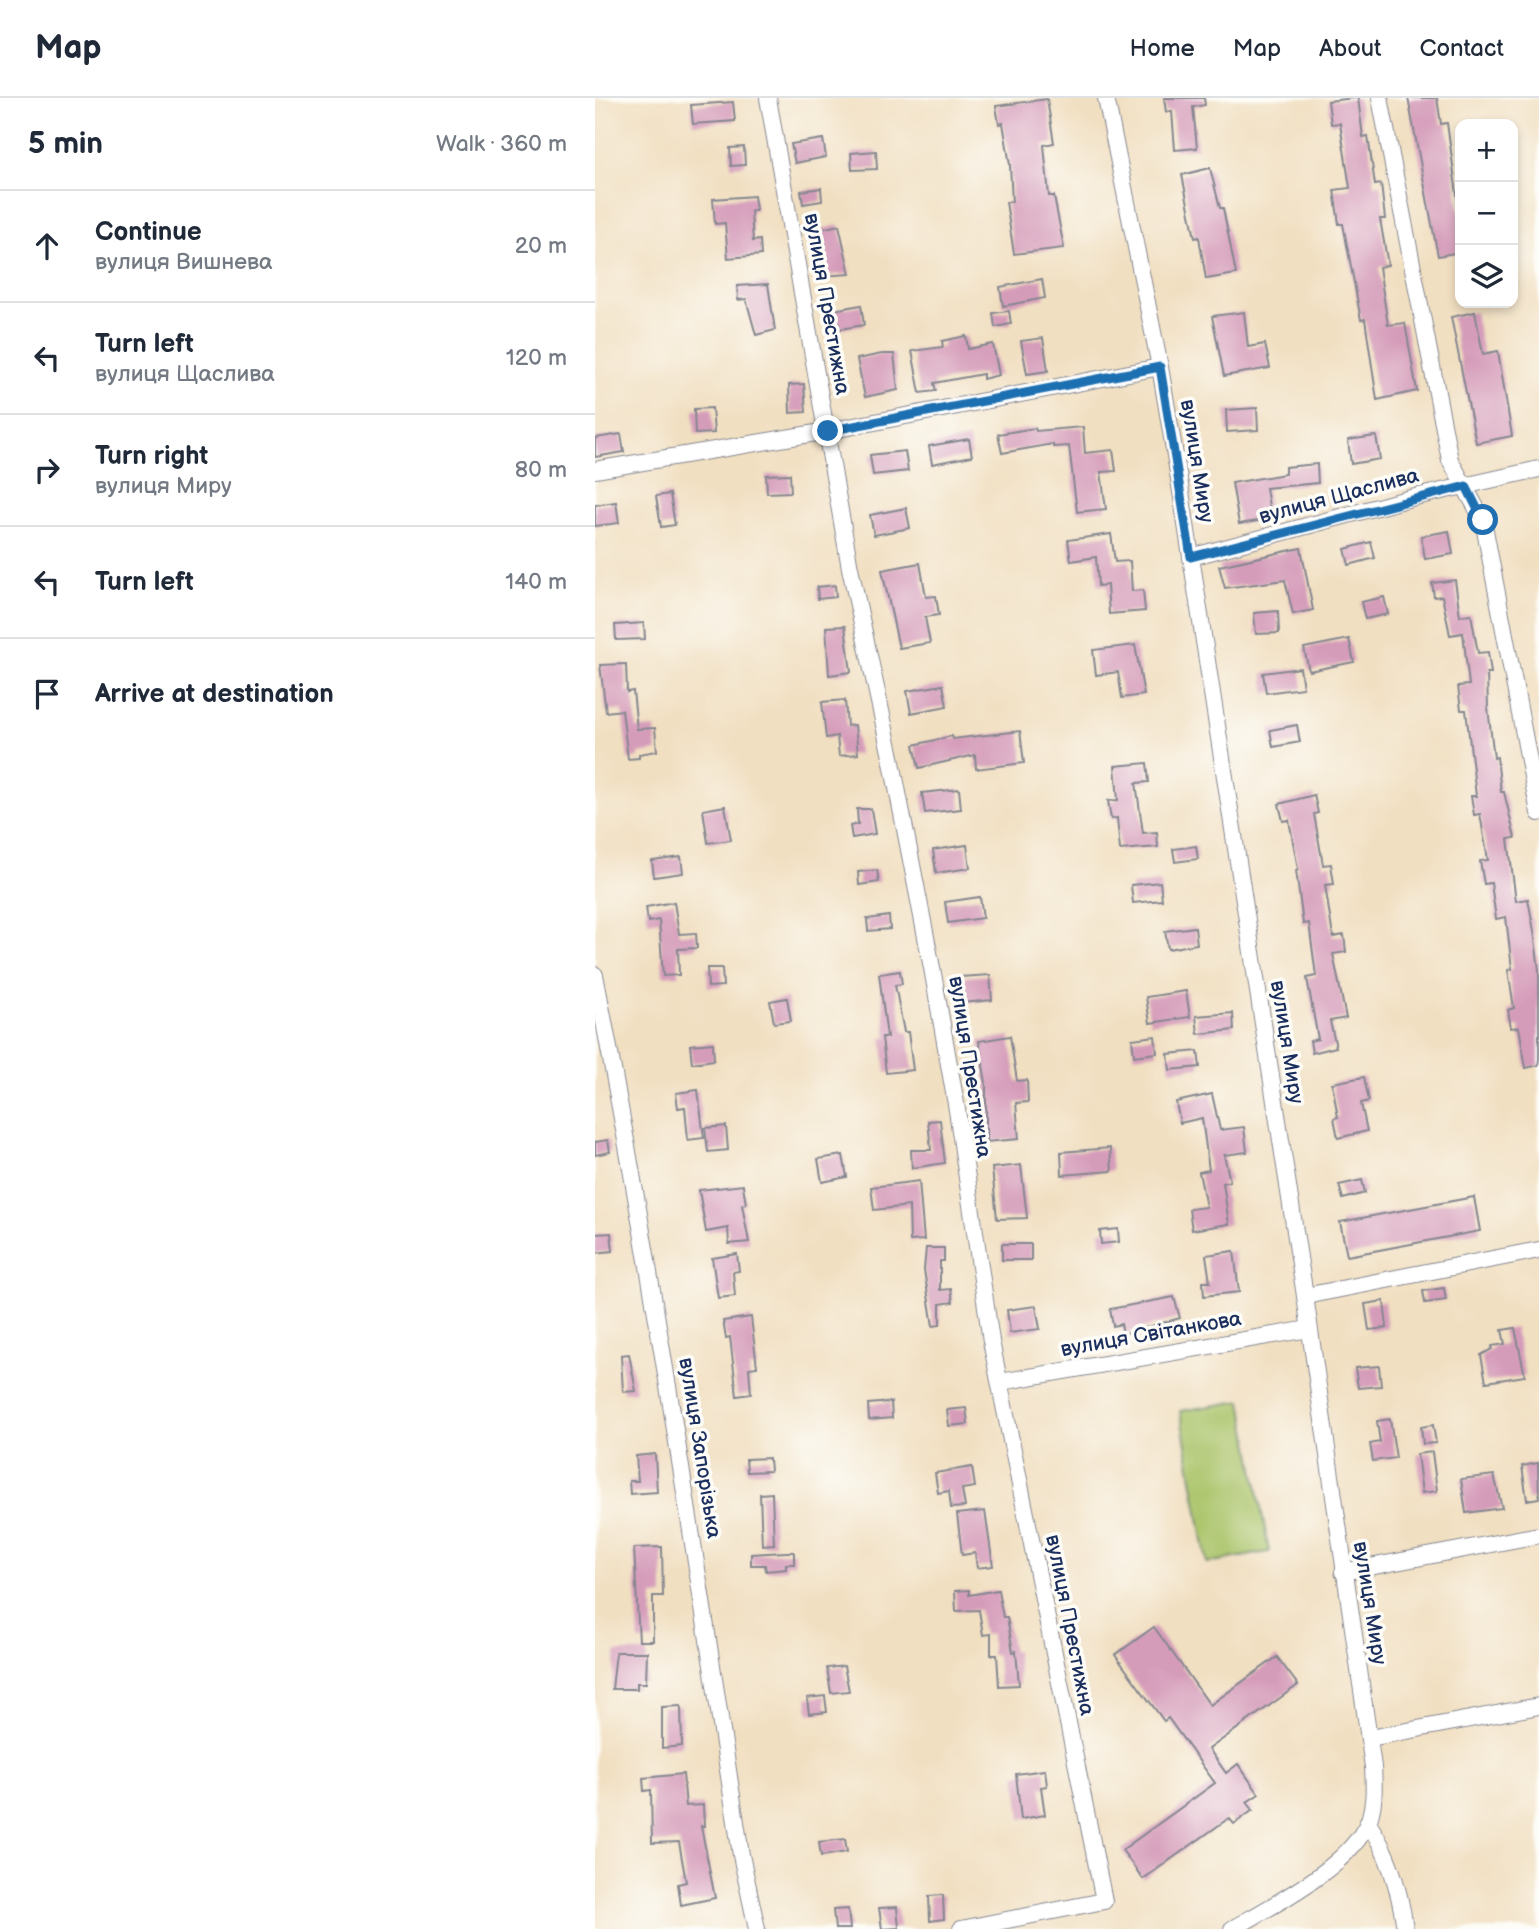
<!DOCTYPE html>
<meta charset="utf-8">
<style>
body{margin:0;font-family:"Balsamiq Sans",sans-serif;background:#f2f2f3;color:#1f2937}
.controls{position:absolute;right:21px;top:21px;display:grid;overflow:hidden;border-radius:14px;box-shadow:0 4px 10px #0003}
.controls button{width:63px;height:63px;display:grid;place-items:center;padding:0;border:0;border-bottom:2px solid #e0e1e3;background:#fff;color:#1f2937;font:35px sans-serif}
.stop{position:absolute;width:21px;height:21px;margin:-16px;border:5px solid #1f6fb2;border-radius:50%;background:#fff}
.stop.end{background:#1f6fb2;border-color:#fff;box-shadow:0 2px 7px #0008}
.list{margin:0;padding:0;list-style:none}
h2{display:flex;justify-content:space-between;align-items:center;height:91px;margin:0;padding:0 28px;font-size:30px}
h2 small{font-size:23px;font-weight:400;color:#747a83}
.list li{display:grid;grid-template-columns:46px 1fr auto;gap:21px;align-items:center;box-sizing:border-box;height:112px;padding:0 28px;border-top:2px solid #e0e1e3}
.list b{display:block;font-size:26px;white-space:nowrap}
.list p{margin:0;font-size:23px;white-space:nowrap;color:#747a83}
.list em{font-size:23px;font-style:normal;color:#747a83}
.icon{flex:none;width:38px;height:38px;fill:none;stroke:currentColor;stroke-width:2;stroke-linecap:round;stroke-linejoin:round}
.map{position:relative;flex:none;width:944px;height:1831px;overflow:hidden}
header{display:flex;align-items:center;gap:42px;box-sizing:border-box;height:98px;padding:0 35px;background:#fff;border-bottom:2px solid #e0e1e3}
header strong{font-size:33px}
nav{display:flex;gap:38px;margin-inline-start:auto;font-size:24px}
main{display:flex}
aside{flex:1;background:#fff}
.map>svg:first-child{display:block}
.green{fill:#abc46a;stroke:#637a64;stroke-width:2}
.building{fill:#d59cba}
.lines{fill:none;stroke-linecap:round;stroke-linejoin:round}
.minor-casing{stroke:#868790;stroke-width:18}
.minor{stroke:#fff;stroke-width:16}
.route{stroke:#1f6fb2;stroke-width:9}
.labels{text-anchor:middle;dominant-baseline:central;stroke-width:7;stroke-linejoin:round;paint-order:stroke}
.street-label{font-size:21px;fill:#1b2f5e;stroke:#fdfcf7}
</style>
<header>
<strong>Map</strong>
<nav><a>Home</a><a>Map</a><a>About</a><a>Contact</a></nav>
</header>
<main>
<aside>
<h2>5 min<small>Walk · 360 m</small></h2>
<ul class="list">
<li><svg class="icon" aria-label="ahead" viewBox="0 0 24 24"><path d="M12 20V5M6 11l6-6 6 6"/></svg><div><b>Continue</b><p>вулиця Вишнева</p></div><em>20 m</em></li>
<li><svg class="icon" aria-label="left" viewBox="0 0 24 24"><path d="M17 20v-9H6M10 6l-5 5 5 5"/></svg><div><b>Turn left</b><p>вулиця Щаслива</p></div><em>120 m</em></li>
<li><svg class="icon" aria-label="right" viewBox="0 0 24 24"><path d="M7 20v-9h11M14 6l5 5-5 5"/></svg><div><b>Turn right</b><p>вулиця Миру</p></div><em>80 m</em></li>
<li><svg class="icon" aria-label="left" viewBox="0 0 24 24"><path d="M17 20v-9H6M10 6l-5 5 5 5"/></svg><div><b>Turn left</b></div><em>140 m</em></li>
<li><svg class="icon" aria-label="arrive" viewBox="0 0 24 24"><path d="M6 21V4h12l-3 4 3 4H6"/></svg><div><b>Arrive at destination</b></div></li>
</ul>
</aside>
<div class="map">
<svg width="944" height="1831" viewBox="0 0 944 1831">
<rect width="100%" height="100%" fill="#fdfcf7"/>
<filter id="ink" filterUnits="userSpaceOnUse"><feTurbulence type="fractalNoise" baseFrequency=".0143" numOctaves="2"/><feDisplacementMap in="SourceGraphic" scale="14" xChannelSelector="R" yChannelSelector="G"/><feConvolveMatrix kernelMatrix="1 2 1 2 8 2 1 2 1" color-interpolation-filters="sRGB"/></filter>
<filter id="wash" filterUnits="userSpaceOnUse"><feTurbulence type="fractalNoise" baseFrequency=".00686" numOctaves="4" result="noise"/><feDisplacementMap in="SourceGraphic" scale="28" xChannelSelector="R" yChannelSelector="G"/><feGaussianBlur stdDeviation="1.57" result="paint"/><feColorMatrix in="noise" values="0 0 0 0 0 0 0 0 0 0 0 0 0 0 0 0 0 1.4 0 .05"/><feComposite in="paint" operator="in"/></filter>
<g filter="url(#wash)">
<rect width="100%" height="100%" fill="#f1dfc1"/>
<path class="green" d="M647,1303L674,1454L612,1465L585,1313Z"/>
<g id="blocks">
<g class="building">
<path d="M569,0H609L610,7L598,9L602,50L580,52L577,13L571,14Z"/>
<path d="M760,0H763L768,39L773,38L780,87L786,86L790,121H785L793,167L784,169L793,227L810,225L822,293L782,302L770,221L766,222L748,126H744L739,92L755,90L745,25L736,26L733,3Z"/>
<path d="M813,0H842L846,26L852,25L865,118V154L843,158Z"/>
<path d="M452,1L459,45L449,47L454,98H459L469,150L419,156L411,104H417L415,67L408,25L404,26L401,8Z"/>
<path d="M138,4L140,23L98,26L96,7Z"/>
<path d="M228,41L231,59L200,65L196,46Z"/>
<path d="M149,49L150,67L136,68L135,50Z"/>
<path d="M281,53L282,71L257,72L256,55Z"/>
<path d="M615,70L625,110H628L641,176L611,181L604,139L600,140L587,77Z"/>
<path d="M226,90L227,103L208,106L206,93Z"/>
<path d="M159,98L161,112L156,113L158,143L165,142L166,157L133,160L130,125L120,126L118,101Z"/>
<path d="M244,127L255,176L226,178L224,156L219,157L214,134Z"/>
<path d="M447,181L450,200L408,208L405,189Z"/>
<path d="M173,186L180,232L161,237L151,201L143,202L142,188Z"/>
<path d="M266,207L269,227L245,231L244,226L235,227L233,213Z"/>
<path d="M414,213L416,226L400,229L398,215Z"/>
<path d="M649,214L653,249L670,246L675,270L629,278L617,218Z"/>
<path d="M880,214L888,256L903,253L917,338L881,345L856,219Z"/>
<path d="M371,238L373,251L398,246L404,277L388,281V276L339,285L341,293L325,295L317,253L348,249L347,243Z"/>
<path d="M448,240L453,273L432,276L426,243Z"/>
<path d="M287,256H299L303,292L270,299L262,261Z"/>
<path d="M209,286L211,314L195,315L194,287Z"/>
<path d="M117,310L119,335L100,336L99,311Z"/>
<path d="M662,310L663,332L632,334L631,312Z"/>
<path d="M488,329L490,355L518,352L521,373L506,374L511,411L482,414L474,348L458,349V346L407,355L403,336L440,330L441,333Z"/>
<path d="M26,336L29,354L0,359V340Z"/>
<path d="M781,338L785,361L756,366L753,342Z"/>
<path d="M374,341L377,358L337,366L334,348Z"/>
<path d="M310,353L313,373L278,377L275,357Z"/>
<path d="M722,366L723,385L671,390L676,421L644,426L637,385L690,376V369Z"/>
<path d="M195,376L196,394L172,395L171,377Z"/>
<path d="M75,396L80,427L66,429L61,398Z"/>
<path d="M21,404L24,425L0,428V407Z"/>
<path d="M311,410L315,430L279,437L275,417Z"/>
<path d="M854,433L858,456L830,461L826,438Z"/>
<path d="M516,436L520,464L535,463L537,493L548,492L550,513L514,516L512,487L503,488L501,459L476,463L473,442Z"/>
<path d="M776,444L780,460L754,467L750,451Z"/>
<path d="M706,450L718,512L698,516L690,482L630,490L624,468Z"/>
<path d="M325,465L331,499L341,498L344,517L330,519L335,545L304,550L287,472Z"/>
<path d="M860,482L865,518L876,516L883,555L893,554L896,575H892L893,610L899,660L902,659L906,694H909L920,740L913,741L921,803L933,801L939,833L944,872V967L931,970L924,929L916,930L913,912L919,910L913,872L917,871L911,819L901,821L896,785L889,786L885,763L893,762L885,716L879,717L876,698H881L871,612H866L863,588L874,587L868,535L855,537L847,498L839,499L837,485Z"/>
<path d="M240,487L241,499L223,501L222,489Z"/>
<path d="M789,499L793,516L770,521L766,504Z"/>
<path d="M683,513L684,535L661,536L659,515Z"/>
<path d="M49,525L50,541L21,542L20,527Z"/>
<path d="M250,528L256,574L234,577L231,529Z"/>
<path d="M754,541L759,564L714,573L709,550Z"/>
<path d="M540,547L549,597L527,600L523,574L501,577L498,552Z"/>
<path d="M31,566L32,594L38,593L42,631L60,630L62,653L44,656V660L33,661L27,612L11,614L5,567Z"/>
<path d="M705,570L708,590L671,595L668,575Z"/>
<path d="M348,587L352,608L316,615L312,593Z"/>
<path d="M250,602L252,628L260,627L263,656L244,658L242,638L231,640L227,604Z"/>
<path d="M702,627L705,644L678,649L675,632Z"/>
<path d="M425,633L429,665L381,671L380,657L324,670L319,647L357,638L358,641Z"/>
<path d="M552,665L554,684L541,685L548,735L562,734L563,749L525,752L522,720L516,721L513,703L523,702L520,668Z"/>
<path d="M364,691L366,711L330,715L327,695Z"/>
<path d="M719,697L723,715L719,716L728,767L736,766L739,786L730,787L738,839L749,837L751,854L738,856L751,920L735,923L741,949L717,955L715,943L723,941L712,880L721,878L714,825L708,826L701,772L703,771L694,722L688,723L684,706Z"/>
<path d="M130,708L136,742L113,745L108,712Z"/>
<path d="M262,711H276L280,736L257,740L255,728L263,726Z"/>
<path d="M372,747L375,770L341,775L338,752Z"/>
<path d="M601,748L603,761L580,764L578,751Z"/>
<path d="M86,759L88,775L59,779L57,763Z"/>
<path d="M282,772L284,784L264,787L263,774Z"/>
<path d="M565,784L567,802L538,805L536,787Z"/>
<path d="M385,799L388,820L353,825L350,804Z"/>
<path d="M79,804L84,836L101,835L102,850L83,851L84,877L68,878L64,822L53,824L51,809Z"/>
<path d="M294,818L295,831L273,833L272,821Z"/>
<path d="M600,829L602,846L573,851L570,833Z"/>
<path d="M112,870H127L128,888L113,889Z"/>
<path d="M305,873L307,886L300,887L309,934H313L318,972L291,975L287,939H292L284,876Z"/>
<path d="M395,877L397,902L367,905L365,879Z"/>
<path d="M591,893L595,919L555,925L551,899Z"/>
<path d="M192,900L196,923L179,925L175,903Z"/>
<path d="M638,915L639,932L603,936L601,918Z"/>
<path d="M415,938L422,983L432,982L433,1004L421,1005L424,1041L391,1044V985L384,943Z"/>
<path d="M560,938L562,955L539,958L537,941Z"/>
<path d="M118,945L119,962L97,965L95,947Z"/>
<path d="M603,953L605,969L575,972L573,956Z"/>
<path d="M769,979L774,1003L766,1005L772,1033L743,1040L739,1020L743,1019L737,985Z"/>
<path d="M103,992L109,1040L93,1042L90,1009L83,1010L81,995Z"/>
<path d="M617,996L625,1032L649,1029L652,1054L629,1057L635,1083L628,1085L634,1126L597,1132L594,1111L611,1109L604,1074L614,1072L607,1020L585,1025L581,1004Z"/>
<path d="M345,1022L350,1065L317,1070L316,1052H336L333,1023Z"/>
<path d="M131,1028L133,1052L113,1054L110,1030Z"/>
<path d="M13,1042L15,1054L0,1057V1044Z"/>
<path d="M515,1050L517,1073L467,1077L466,1054Z"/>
<path d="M248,1057L252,1079L227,1084L223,1061Z"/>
<path d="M426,1067L432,1120L402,1121L397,1070Z"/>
<path d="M767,1082L770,1095L748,1101L744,1087Z"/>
<path d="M324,1083L329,1142L315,1143L314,1108L279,1112L276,1089Z"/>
<path d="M148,1087L151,1106L147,1107L154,1144L134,1146L133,1130L111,1134L104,1092Z"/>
<path d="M879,1099L885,1133L752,1158L745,1124Z"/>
<path d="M523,1131L524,1144L506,1146L505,1133Z"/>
<path d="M16,1135L18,1153L0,1155V1136Z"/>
<rect x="407" y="1146" width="29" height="16"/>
<path d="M331,1150H349V1163H345V1192L356,1191L358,1204L345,1206V1227L338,1228L329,1172Z"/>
<path d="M639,1153L644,1194L609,1198L608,1184H615L611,1157Z"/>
<path d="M142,1156L144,1173L138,1174L140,1198L123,1200L117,1160Z"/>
<path d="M849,1190L851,1202L830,1205L828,1193Z"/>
<path d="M579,1199L585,1220L528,1236L526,1226L518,1228L515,1211Z"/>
<path d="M789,1203L792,1230L774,1232L770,1206Z"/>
<path d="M441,1208L445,1231L415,1235L412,1212Z"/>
<path d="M156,1219L162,1269L154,1270L156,1296L142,1298L135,1239L131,1240L128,1223Z"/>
<path d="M920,1230L930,1278L891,1284L886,1257L897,1251V1248L910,1246L907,1232Z"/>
<path d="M34,1256L41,1293L28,1294L26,1257Z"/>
<path d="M784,1268L786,1288L763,1290L760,1270Z"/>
<path d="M296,1304L297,1320L274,1322L273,1306Z"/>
<path d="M371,1310L373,1326L354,1328L352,1312Z"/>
<path d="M795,1321L801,1360L778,1363L775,1346L785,1344L782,1323Z"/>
<path d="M838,1327L841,1345L828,1346L826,1329Z"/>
<path d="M837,1354L842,1393L827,1395L822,1356Z"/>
<path d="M60,1356L62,1394L35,1396L34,1383H43L41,1358Z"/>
<path d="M174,1360L175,1373L152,1374L151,1361Z"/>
<path d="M943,1365L944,1400L932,1402L927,1368Z"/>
<path d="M377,1369L380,1389L367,1391L370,1409L356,1410L354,1393L343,1395L340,1375Z"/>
<path d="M899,1377L907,1410L871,1415L866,1381Z"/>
<path d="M177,1395L179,1446L167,1447L165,1396Z"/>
<path d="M390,1413L398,1468L382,1470L380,1455L367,1457L362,1416Z"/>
<path d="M67,1449L68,1498H58V1543H44L39,1450Z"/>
<path d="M191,1454H199V1466H191V1471L171,1473L170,1467H156V1456Z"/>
<path d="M374,1492V1497L403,1492L408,1519H412L418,1554L421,1553L424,1587L404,1588L402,1557H396V1536L388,1537L384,1512L361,1513L360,1493Z"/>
<path d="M559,1529L615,1607L682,1559L703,1587L614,1651L631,1675L643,1666L664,1696L652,1704L658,1712L639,1726L634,1720L548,1781L527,1752L620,1685L573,1620L569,1623L520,1557Z"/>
<path d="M21,1554H52L51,1585H42V1591H17Z"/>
<path d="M249,1568L254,1593L236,1595L232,1570Z"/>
<path d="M230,1598L232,1614L214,1616L212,1600Z"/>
<path d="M86,1608L87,1648L67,1650V1609Z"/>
<path d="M450,1672L452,1688L446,1689L450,1717L426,1721L421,1676Z"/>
<path d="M88,1676L91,1708L108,1707L109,1728H106L120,1800L86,1807L83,1786L91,1784L84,1744L57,1745L56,1692L49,1693L48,1680Z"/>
<path d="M250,1741L252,1754L226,1758L224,1744Z"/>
<path d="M348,1797L349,1821L335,1823L334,1798Z"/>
<path d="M302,1809L304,1830L287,1831L284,1810Z"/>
<path d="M253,1811L255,1831H240L238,1812Z"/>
</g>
</g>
</g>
<g filter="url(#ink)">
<use href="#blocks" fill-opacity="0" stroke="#868790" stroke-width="2"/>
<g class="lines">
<g class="minor-casing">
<g id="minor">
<path d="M173,0L255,470L296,659L337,870L362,1012L396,1243L509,1803L366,1831"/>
<path d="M511,0L565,269L584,381L710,1198L778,1669C779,1688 780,1704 774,1722C757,1767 677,1808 637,1831"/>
<path d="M785,0L855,362L888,422L944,715"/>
<path d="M0,372L233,333L565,269"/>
<path d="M596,459L816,400L944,371"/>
<path d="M0,877C57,1169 101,1463 146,1757L162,1831"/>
<path d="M710,1198L944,1152"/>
<path d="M405,1284L714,1231"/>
<path d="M748,1474L944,1437"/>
<path d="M775,1640L944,1608"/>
<path d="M773,1725C795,1757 805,1793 810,1831"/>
</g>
</g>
<use href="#minor" class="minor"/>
</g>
</g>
<g class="lines" filter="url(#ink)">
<path class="route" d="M233,333L565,269L596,459L871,388L888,422"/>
</g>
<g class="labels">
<g class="street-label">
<text transform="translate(232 206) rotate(80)">вулиця Престижна</text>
<text transform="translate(602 363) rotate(81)">вулиця Миру</text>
<text transform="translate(744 398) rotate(-15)">вулиця Щаслива</text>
<text transform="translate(692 944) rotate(81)">вулиця Миру</text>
<text transform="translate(375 969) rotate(81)">вулиця Престижна</text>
<text transform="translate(556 1236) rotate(-10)">вулиця Світанкова</text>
<text transform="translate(105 1350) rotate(81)">вулиця Запорізька</text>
<text transform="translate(775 1505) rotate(81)">вулиця Миру</text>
<text transform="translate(475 1527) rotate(79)">вулиця Престижна</text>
</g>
</g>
</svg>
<div class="controls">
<button>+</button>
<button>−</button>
<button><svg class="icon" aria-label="layers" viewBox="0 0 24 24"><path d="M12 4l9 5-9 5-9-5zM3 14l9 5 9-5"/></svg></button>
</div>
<div class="stop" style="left:888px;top:422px"></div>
<div class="stop end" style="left:233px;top:333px"></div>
</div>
</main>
